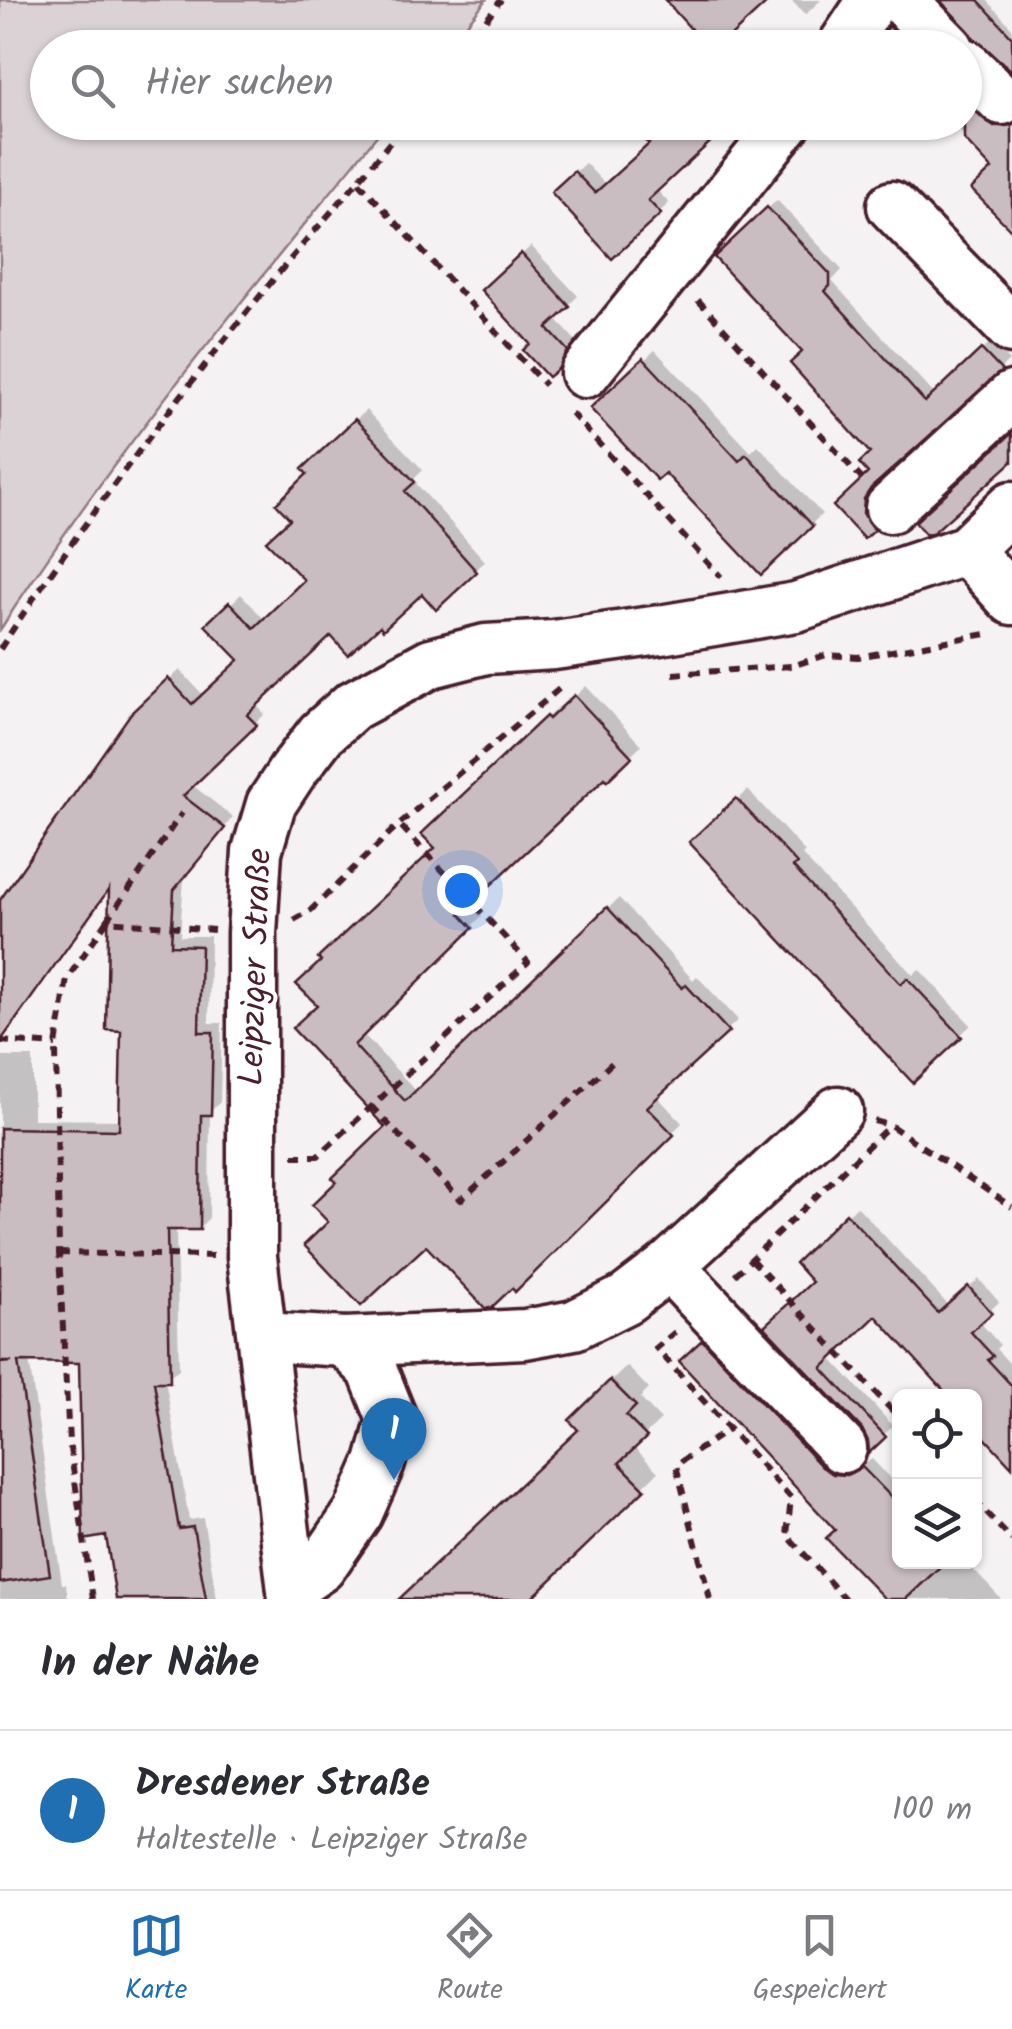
<!DOCTYPE html>
<html lang="de">
<meta charset="utf-8">
<style>
body{margin:0;font-family:Kalam,sans-serif;background:#f2f2f3;color:#2b2b33}
.controls{position:absolute;right:30px;bottom:30px;display:grid;overflow:hidden;border-radius:15px;box-shadow:0 2px 8px #0004}
.controls button{width:90px;height:90px;display:grid;place-items:center;padding:0;border:0;border-bottom:2px solid #e1e1e2;background:#fff;color:#2b2b33;font:50px sans-serif}
.you{position:absolute;left:462px;top:890px;width:35px;height:35px;margin:-25px;border:8px solid #fff;border-radius:50%;background:#1a73e8;box-shadow:0 0 0 15px #1a73e833}
.badge{display:grid;place-items:center;width:65px;height:65px;border-radius:50%;background:#1f6fb2;color:#fff;font-size:32px;font-weight:700}
.pin{position:absolute;translate:-50% -82px;filter:drop-shadow(0 2px 5px #0008)}
.pin::after{content:'';position:absolute;top:52px;width:35px;height:30px;background:inherit;clip-path:polygon(0 0,100% 0,50% 100%)}
.list{margin:0;padding:0;list-style:none}
h2{display:flex;justify-content:space-between;align-items:center;height:130px;margin:0;padding:0 40px;font-size:42px}
h2 small{font-size:32px;font-weight:400;color:#7c7c81}
.list li{display:grid;grid-template-columns:65px 1fr auto;gap:30px;align-items:center;box-sizing:border-box;height:160px;padding:0 40px;border-top:2px solid #e1e1e2}
.list b{display:block;font-size:38px;white-space:nowrap}
.list p{margin:0;font-size:32px;white-space:nowrap;color:#7c7c81}
.list em{font-size:32px;font-style:normal;color:#7c7c81}
.icon{flex:none;width:55px;height:55px;fill:none;stroke:currentColor;stroke-width:2;stroke-linecap:round;stroke-linejoin:round}
.map{position:relative;flex:none;width:1012px;height:1599px;overflow:hidden}
.search{position:absolute;background:#fff;box-shadow:0 2px 8px #0004;left:30px;right:30px;top:30px;height:110px;display:flex;align-items:center;gap:25px;box-sizing:border-box;padding:0 35px;border-radius:55px;color:#7c7c81;font-size:38px}
.sheet{height:290px;background:#fff}
nav{display:flex;justify-content:space-around;align-items:center;box-sizing:border-box;height:140px;border-top:2px solid #e1e1e2;background:#fff;font-size:28px;color:#7c7c81}
nav a{display:grid;justify-items:center;gap:5px}
nav .on{color:#1f6fb2}
.map>svg:first-child{display:block}
.green{fill:#dbd2d5;stroke:#927880;stroke-width:2.5}
.shadow{fill:#0003}
.building{fill:#cabdc1;stroke:#4a1f2b;stroke-width:2.5}
.lines{fill:none;stroke-linecap:round;stroke-linejoin:round}
.minor-casing{stroke:#4a1f2b;stroke-width:55}
.path{stroke:#4a1f2b;stroke-width:6;stroke-dasharray:10 8;stroke-linecap:butt}
.minor{stroke:#fff;stroke-width:48}
.labels{text-anchor:middle;dominant-baseline:central;stroke-width:8;stroke-linejoin:round;paint-order:stroke}
.street-label{font-size:35px;fill:#4a1f2b;stroke:#fff}
</style>
<div class="map">
<svg width="1012" height="1599" viewBox="0 0 1012 1599">
<rect width="100%" height="100%" fill="#f4f2f2"/>
<filter id="ink" filterUnits="userSpaceOnUse"><feTurbulence type="fractalNoise" baseFrequency=".01" numOctaves="2"/><feDisplacementMap in="SourceGraphic" scale="20" xChannelSelector="R" yChannelSelector="G"/><feConvolveMatrix kernelMatrix="1 2 1 2 8 2 1 2 1" color-interpolation-filters="sRGB"/></filter>
<g filter="url(#ink)">
<path class="green" d="M0,0H486L448,47L48,48V122L387,123C254,287 114,451 0,630Z"/>
<g class="shadow">
<path d="M791,0H821L805,15Z"/>
<path d="M943,0H987L1012,28V69Z"/>
<path d="M900,19L928,48H884L880,44Z"/>
<path d="M964,84L1012,118V228L995,169L952,122H964Z"/>
<path d="M728,122L656,189L669,203L613,256L554,192L585,163L606,185Z"/>
<path d="M777,200L842,270L832,281L935,395L991,342L1009,361L877,479L872,488L871,504L881,519L864,536L836,506L871,472L873,453L806,352L717,257Z"/>
<path d="M531,246L578,296L555,318L575,340L567,356L549,374L493,281Z"/>
<path d="M655,350L751,452L758,445L822,514L761,572L665,470L594,408Z"/>
<path d="M366,410L423,470L413,480L485,561L475,571L422,591L380,622L331,632L255,704L265,714L191,784L233,817L184,877L180,936H210L209,1023H222L220,1102L210,1112L209,1218L199,1228H176L179,1369L165,1379L189,1520L203,1518L217,1599H119L82,1360H29L62,1584H66L68,1599H0V1057H33V1119L122,1120L123,1028L111,885L10,1025L0,1018V905L133,714L180,670L204,696L242,660L209,625L241,594L265,620L307,580L293,518L310,474L305,469Z"/>
<path d="M586,686L641,745L608,777L605,774L469,902L482,916L362,1033L417,1092L619,898L693,980L697,976L738,1020L656,1095L682,1123L571,1231L426,1242L331,1222L388,1126L320,1005L438,848L424,834L558,707L561,710Z"/>
<path d="M748,790L805,852L802,855L913,975L919,969L971,1025L913,1079L703,832Z"/>
<path d="M857,1206L949,1306L979,1279L999,1302L979,1321L1000,1345L996,1349L1012,1366V1461L974,1396H953L876,1312L830,1357L893,1426L871,1447L864,1428L768,1326L815,1281L798,1263Z"/>
<path d="M712,1333L845,1466L859,1467L872,1459L900,1489V1562H966L1001,1599H888L838,1530L683,1361Z"/>
<path d="M627,1366L649,1389L640,1398L661,1420L633,1446L658,1472L526,1599H402L582,1430L572,1420Z"/>
</g>
<g class="building">
<path d="M665,0H770L718,48H708Z"/>
<path d="M940,0H978L1012,37V71L974,38Z"/>
<path d="M889,26L910,48H880L877,44Z"/>
<path d="M964,102L994,126L1012,125V231L971,189L992,169L964,139Z"/>
<path d="M629,122H732L648,200L661,214L612,259L551,192L574,171L595,193L649,144Z"/>
<path d="M767,207L830,274V286L825,291L925,402L981,349L1002,371L871,488L864,499L863,513L874,530L864,539L833,506L868,473L859,463L870,453L790,363L802,352L714,257Z"/>
<path d="M521,253L570,307L547,328L568,351L558,369L548,377L523,350L530,344L481,290Z"/>
<path d="M643,358L739,461L746,454L813,526L761,575L665,473L657,480L590,408Z"/>
<path d="M355,419L415,482L405,491L477,572L436,610L422,594L383,630L380,626L348,655L331,636L247,715L257,725L183,796L225,828L174,890L171,945L201,946L199,1032H213L211,1115H201L200,1230H167L170,1382H154L179,1529L193,1527L206,1599H116L106,1536L83,1540L79,1363L18,1362L50,1575L0,1583V1363L12,1362H0V1128L119,1130L121,1031L106,1030L109,889L0,1042V900L131,713L168,678L192,704L239,660L205,625L229,602L254,628L304,580L266,541L290,519L276,504L307,474L302,469Z"/>
<path d="M1012,433V462L934,532L926,535L915,522Z"/>
<path d="M574,695L632,757L607,781L605,778L460,914L473,928L354,1045L405,1101L607,907L682,988L686,985L729,1032L647,1107L674,1135L515,1292L512,1288L491,1308H485L426,1246L361,1306L304,1245L328,1222L312,1205L336,1182L332,1178L385,1127L292,1028L317,1005L296,984L321,961L318,958L435,848L421,834L546,716L549,719Z"/>
<path d="M736,798L797,864L793,867L901,984L907,978L962,1037L913,1083L689,842Z"/>
<path d="M846,1213L938,1313L968,1286L992,1313L971,1332L993,1356L988,1360L1012,1386V1467L974,1426V1396H949L876,1316L822,1368L886,1437L869,1453L868,1441L862,1429L764,1326L812,1282L795,1263Z"/>
<path d="M702,1340L822,1467L833,1474L847,1475L862,1467L900,1506V1562H945L906,1599H885L826,1538L835,1530L679,1361Z"/>
<path d="M610,1380L636,1406L626,1416L647,1437L619,1463L645,1489L531,1599H399L578,1430L569,1420Z"/>
</g>
<g class="lines">
<g class="minor-casing">
<g id="minor">
<path d="M902,0L949,48"/>
<path d="M841,48L873,0"/>
<path d="M964,63L1002,100"/>
<path d="M892,206L1012,329"/>
<path d="M585,373L787,122"/>
<path d="M890,508L1012,396"/>
<path d="M967,550L1012,600"/>
<path d="M669,1266L842,1448"/>
<path d="M263,1337L345,1342L525,1334L574,1325L626,1299L669,1266L838,1111"/>
<path d="M292,1587L321,1567L358,1513L380,1463L392,1419L372,1369L345,1342"/>
<path d="M293,1599L252,1257V933L257,851L271,804L292,772L321,734L352,706L431,663L486,649L554,645L660,630L796,607L967,550L1012,506"/>
</g>
</g>
<g class="path">
<path d="M464,48L501,0"/>
<path d="M359,182L545,385"/>
<path d="M698,300L862,479"/>
<path d="M571,413L721,577"/>
<path d="M0,649C82,523 173,403 268,286C313,231 362,179 406,122"/>
<path d="M673,674L792,666L826,655L858,657L986,634"/>
<path d="M294,920L311,910L399,824L559,689"/>
<path d="M107,921L182,813"/>
<path d="M0,1041L56,1045"/>
<path d="M371,1106L461,1200L613,1062"/>
<path d="M874,1121L890,1125L1012,1207"/>
<path d="M293,1156H318L528,962L399,824"/>
<path d="M59,1253L213,1256"/>
<path d="M751,1259L900,1419"/>
<path d="M735,1275L890,1125"/>
<path d="M675,1332L656,1348L791,1498L787,1535L845,1599"/>
<path d="M974,1500L1012,1540"/>
<path d="M93,1599L69,1442L59,1253L56,1045L67,979L107,921L214,930"/>
<path d="M710,1599L676,1465L729,1429"/>
</g>
<use href="#minor" class="minor"/>
</g>
</g>
<g class="labels">
<g class="street-label">
<text transform="translate(257 967) rotate(-88)">Leipziger Straße</text>
</g>
</g>
</svg>
<div class="controls">
<button><svg class="icon" aria-label="locate" viewBox="0 0 24 24"><circle cx="12" cy="12" r="6"/><path d="M12 2v4M12 18v4M2 12h4M18 12h4"/></svg></button>
<button><svg class="icon" aria-label="layers" viewBox="0 0 24 24"><path d="M12 4l9 5-9 5-9-5zM3 14l9 5 9-5"/></svg></button>
</div>
<div class="you"></div>
<div class="pin badge" style="left:394px;top:1480px">1</div>
<div class="search"><svg class="icon" aria-label="search" viewBox="0 0 24 24"><circle cx="10" cy="10" r="6"/><path d="M15 15l6 6"/></svg>Hier suchen</div>
</div>
<section class="sheet">
<h2>In der Nähe<small></small></h2>
<ul class="list">
<li><span class="badge">1</span><div><b>Dresdener Straße</b><p>Haltestelle · Leipziger Straße</p></div><em>100 m</em></li>
</ul>
</section>
<nav>
<a class="on"><svg class="icon" aria-label="map" viewBox="0 0 24 24"><path d="M3 6l6-2 6 2 6-2v14l-6 2-6-2-6 2zM9 4v14M15 6v14"/></svg>Karte</a>
<a><svg class="icon" aria-label="directions" viewBox="0 0 24 24"><path d="M12 3l9 9-9 9-9-9zM9 14v-3h6M13 9l2 2-2 2"/></svg>Route</a>
<a><svg class="icon" aria-label="saved" viewBox="0 0 24 24"><path d="M7 4h10v16l-5-4-5 4z"/></svg>Gespeichert</a>
</nav>
